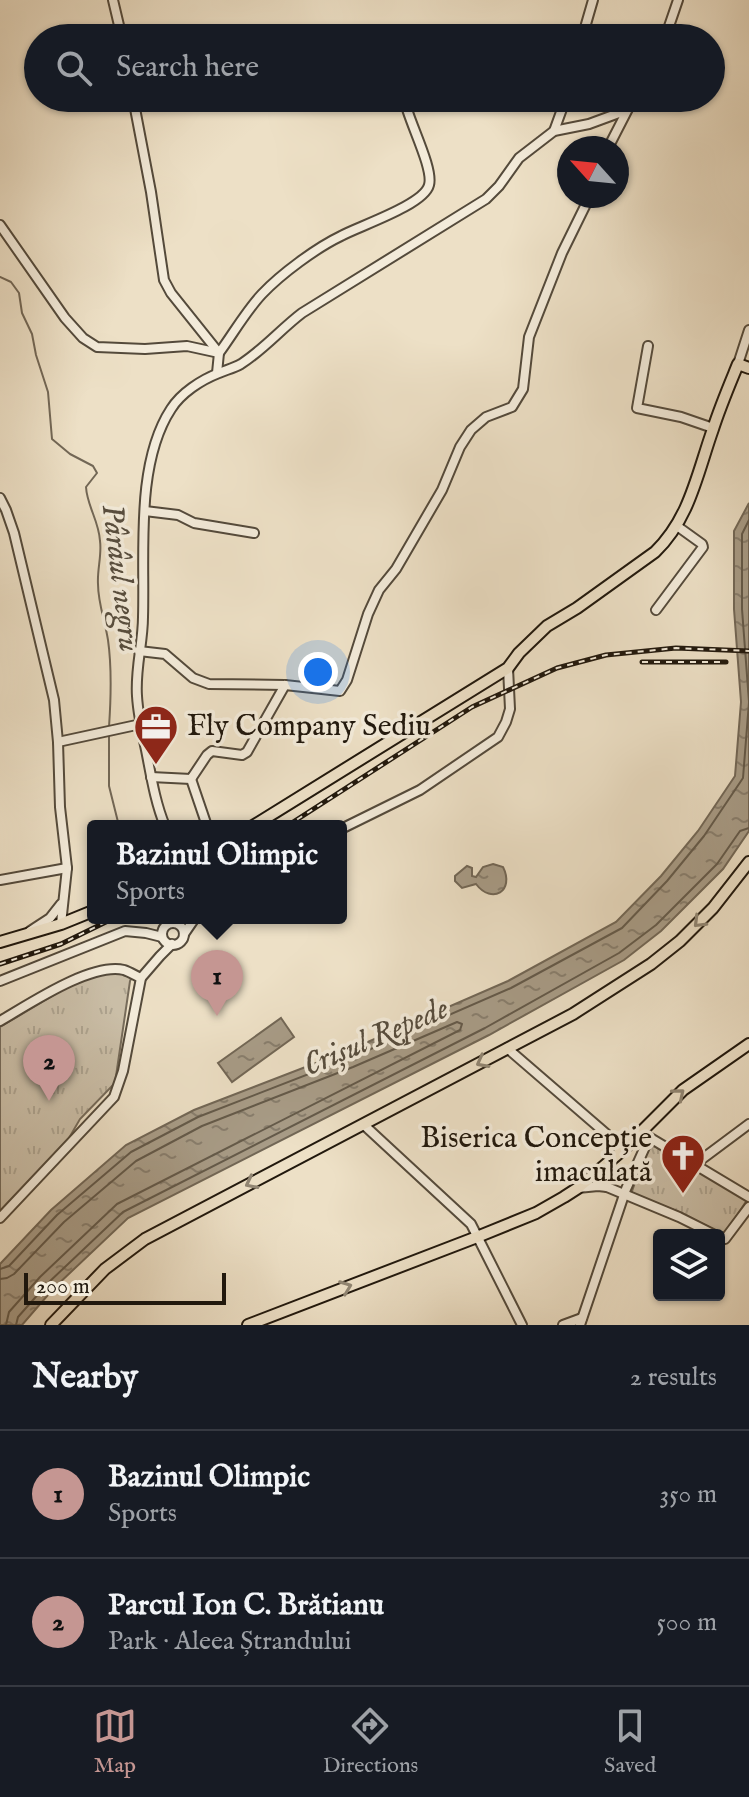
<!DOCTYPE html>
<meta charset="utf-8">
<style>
body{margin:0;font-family:"IM FELL English",serif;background:#242831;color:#f1f3f6}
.controls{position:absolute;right:24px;bottom:24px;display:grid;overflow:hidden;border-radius:8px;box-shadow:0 2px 6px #0004}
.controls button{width:72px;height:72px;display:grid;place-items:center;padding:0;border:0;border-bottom:2px solid #363941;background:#171b24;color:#f1f3f6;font:40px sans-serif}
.compass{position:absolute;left:557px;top:136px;width:72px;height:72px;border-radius:50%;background:#171b24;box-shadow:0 2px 6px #0004;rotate:297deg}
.scale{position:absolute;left:24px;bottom:20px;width:202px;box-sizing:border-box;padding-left:8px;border:4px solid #21180d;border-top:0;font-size:22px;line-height:28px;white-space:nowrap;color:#21180d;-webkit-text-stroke:6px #f3ebda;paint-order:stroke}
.you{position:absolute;left:318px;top:672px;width:28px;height:28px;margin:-20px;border:6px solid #fff;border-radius:50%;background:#1a73e8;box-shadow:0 0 0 12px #1a73e833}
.badge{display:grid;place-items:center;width:52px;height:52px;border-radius:50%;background:#c59692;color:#111;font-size:26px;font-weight:700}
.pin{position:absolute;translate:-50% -66px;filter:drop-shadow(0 2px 4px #0008)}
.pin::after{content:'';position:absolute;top:42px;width:28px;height:24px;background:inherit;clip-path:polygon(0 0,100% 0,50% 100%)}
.popup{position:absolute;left:87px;top:820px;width:260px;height:104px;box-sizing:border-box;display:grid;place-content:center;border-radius:8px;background:#171b24;filter:drop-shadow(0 2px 6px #0005);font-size:26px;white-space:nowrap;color:#9ea1a6}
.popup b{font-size:30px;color:#f1f3f6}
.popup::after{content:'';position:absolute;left:50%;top:100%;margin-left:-16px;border:16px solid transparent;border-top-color:#171b24}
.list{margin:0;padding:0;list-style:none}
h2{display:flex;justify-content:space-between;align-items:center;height:104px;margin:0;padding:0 32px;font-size:34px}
h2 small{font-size:26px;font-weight:400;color:#9ea1a6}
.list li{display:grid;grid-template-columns:52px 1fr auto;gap:24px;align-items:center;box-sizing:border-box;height:128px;padding:0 32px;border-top:2px solid #363941}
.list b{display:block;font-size:30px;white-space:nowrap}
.list p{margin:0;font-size:26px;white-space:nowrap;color:#9ea1a6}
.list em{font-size:26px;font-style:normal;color:#9ea1a6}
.icon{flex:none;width:44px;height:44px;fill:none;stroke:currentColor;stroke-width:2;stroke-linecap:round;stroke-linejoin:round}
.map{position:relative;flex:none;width:749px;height:1325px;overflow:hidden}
.search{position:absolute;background:#171b24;box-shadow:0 2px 6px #0004;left:24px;right:24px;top:24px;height:88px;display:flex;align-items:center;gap:20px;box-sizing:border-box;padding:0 28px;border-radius:44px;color:#9ea1a6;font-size:30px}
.sheet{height:360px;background:#171b24}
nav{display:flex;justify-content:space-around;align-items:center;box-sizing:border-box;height:112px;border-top:2px solid #363941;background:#171b24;font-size:22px;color:#9ea1a6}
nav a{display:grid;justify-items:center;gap:4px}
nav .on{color:#c59692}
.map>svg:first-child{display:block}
.park{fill:url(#park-tufts);stroke:#766b5a;stroke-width:2}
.water{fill:url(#water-ripples);stroke:#726756;stroke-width:2}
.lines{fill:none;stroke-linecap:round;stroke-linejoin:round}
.shore{stroke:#645a4a;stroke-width:2}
.stream{stroke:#726756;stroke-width:2}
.minor-casing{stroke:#544a3b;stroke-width:12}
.major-casing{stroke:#21180d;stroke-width:14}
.minor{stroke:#f3ebda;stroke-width:8}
.major{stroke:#ede0c6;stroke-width:10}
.rail-casing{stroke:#21180d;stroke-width:5}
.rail{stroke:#f3ebda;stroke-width:2;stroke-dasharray:6;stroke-linecap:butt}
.oneway{stroke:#918673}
.labels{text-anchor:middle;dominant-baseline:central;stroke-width:7;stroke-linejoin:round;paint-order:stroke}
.poi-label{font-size:30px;fill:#21180d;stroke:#f3ebda;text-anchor:start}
.water-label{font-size:32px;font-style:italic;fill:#574d3e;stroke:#f3ebda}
</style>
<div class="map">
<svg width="749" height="1325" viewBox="0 0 749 1325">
<defs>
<pattern id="park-tufts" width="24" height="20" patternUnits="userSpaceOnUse" patternTransform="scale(2)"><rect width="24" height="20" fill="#cabea7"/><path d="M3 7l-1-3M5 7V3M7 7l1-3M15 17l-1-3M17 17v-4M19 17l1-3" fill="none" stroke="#ada38f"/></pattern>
<pattern id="water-ripples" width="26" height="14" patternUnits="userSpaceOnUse" patternTransform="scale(2)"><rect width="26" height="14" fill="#a89c87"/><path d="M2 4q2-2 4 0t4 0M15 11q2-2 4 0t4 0" fill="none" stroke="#887e6d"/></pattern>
</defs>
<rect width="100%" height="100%" fill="#ede0c6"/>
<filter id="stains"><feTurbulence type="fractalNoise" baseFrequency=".0025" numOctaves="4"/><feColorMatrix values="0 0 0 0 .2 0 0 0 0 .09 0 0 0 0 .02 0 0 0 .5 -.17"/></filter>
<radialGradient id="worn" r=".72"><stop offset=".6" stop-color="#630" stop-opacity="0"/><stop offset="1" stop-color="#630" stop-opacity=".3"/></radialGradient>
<g class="park">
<path d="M106,971L124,972L132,977L130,981L115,1083L80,1119L58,1157L0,1217V1027L69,986Z"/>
<path d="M654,1146L747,1200L724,1235L682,1213L631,1194L647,1149Z"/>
</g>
<g class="water">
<path d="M749,503V831L723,869L661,931L624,960L489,1035L128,1218L54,1288L22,1325H0V1264L51,1210L126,1145L194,1110L347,1051L508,981L616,922L661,876L698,831L735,776L741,702L734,609V531Z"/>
<path d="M493,864L503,867C515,891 492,905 476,884L462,888L455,881V876L467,866L472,868V876L476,877L483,867Z"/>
<path d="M281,1018L294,1037L232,1082L218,1063Z"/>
</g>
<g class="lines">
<g class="shore">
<path d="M0,1269L9,1266L57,1215L131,1152L198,1117L350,1058L511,988L622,928L667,881L704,836L743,778L749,702L742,609V534L749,520"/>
<path d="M0,1279L7,1278L14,1274L64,1222L136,1161L202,1126L353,1067L457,1022L462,1024L460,1030L117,1204L40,1277L9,1312L6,1325"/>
<path d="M16,1325L18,1317L48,1283L123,1212L485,1028L619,953L656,925L717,864L740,831L749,828"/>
</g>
<g class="stream">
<path d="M0,277L11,282L19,293L22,313L32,334L36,355L48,392L52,439L70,454L93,466L97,473L86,487C87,506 99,521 100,541C102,555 97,570 98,584C98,603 105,621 108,640C112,668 111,698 109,727"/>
<path d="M109,733V786L119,826"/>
</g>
<g class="minor-casing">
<g id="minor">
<path d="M113,0L122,38"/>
<path d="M582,38L593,0"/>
<path d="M665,38L678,0"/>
<path d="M133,98L151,192L164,280L171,293L219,353L217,373"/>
<path d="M554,131L566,98"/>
<path d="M608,148L627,111"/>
<path d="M0,225L65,318L83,338L97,347L145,349L187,346L219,353C233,334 246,311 262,294C281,274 316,248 341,236C359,226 424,205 429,185C434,168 407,118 404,98"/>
<path d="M648,346L637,408L681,417L713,428"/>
<path d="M738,364L749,330"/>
<path d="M0,498L6,510L14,533L54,700L58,742L60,807L67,868L61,924"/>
<path d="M145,511L178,515L194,523L254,533"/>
<path d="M656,610L703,547L702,544L677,526"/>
<path d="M139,651L165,654L193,678L209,684L285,685L340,691L347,680L368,614L379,590L396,569L442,490L460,447L471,430L486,417L512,407L523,389L529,337L562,253L590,196"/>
<path d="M58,742L141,724"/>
<path d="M151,777L191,779L207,755L212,751L242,755L247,752L285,685"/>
<path d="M191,779L207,826"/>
<path d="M165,826C155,802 151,775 146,750C142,732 138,714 137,696C135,669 143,643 143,617C145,554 135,464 171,409C181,393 201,380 219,373C226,370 234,368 241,364C263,350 281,329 302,313L486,199L499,186L519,158L554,131L589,124L627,110L638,98"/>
<path d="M341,829L420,790L498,737L506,722L510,709L508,668"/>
<path d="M0,880L67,868"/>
<circle cx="173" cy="934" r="11"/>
<path d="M30,931L50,918L61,904"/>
<path d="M184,934L195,918"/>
<path d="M0,981L125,931L146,933L162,937"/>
<path d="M0,1021C28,1005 91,962 124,970C130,972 136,976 141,978"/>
<path d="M507,1048L624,1149"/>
<path d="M364,1125L471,1224L522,1325"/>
<path d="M647,1136L749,1197"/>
<path d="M694,1165L749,1124"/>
<path d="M607,1187L605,1174L609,1162"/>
<path d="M578,1188L598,1186L607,1187L679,1217L715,1235"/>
<path d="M0,1218L114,1097L123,1071L141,978L160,956L172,944"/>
<path d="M719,1237L725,1239L749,1207"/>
<path d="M563,1325L582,1318"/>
<path d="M580,1325L626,1189L649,1138"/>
</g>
</g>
<g class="major-casing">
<g id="major">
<path d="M253,826L508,668L519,653L547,626L577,608L655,552C690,518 697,474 713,429C720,407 729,386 738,364L749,368"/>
<path d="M0,942L61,924L93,911"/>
<path d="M51,1325L105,1269L145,1239L573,1014L651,964L680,941L713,908L749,862"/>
<path d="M248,1325L477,1237L536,1213L564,1197L578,1188L624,1149L683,1090L749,1044"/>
</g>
</g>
<use href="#minor" class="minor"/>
<use href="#major" class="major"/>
<g class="rail-casing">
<g id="rail">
<path d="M642,662H726"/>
<path d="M287,826L472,707L557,668L606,655L676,648L749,651"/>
<path d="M0,964L61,944L114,918"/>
</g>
</g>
<use href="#rail" class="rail"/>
</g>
<defs><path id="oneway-chevron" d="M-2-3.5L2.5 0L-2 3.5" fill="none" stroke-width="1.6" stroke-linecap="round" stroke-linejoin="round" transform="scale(2)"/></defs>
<g class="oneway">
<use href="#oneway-chevron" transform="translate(699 922) rotate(135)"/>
<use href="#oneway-chevron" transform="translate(482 1062) rotate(152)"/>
<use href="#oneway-chevron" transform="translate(679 1094) rotate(-40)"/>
<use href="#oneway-chevron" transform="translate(251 1183) rotate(153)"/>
<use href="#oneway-chevron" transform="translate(346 1287) rotate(-21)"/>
</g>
<defs>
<g id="office-pin" transform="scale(2.3)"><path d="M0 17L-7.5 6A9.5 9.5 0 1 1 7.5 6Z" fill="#8f2418" stroke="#f3ebda"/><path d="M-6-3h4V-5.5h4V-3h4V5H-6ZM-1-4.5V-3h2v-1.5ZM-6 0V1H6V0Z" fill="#fff"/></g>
<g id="church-pin" transform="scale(2.3)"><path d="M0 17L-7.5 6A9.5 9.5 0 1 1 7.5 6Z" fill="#8f2418" stroke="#f3ebda"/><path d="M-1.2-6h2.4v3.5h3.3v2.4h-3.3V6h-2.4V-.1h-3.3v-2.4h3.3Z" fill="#fff"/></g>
</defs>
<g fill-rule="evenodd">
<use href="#office-pin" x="156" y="727"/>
<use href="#church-pin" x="683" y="1156"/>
</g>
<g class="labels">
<g class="poi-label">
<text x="187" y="727">Fly Company Sediu</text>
<text x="652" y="1139" text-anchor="end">Biserica Concepție<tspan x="652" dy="34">imaculată</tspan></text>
</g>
<g class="water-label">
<text transform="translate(120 578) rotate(83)">Pârâul negru</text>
<text transform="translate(376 1038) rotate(-23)">Crișul Repede</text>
</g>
</g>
<rect width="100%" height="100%" filter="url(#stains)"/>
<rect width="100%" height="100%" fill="url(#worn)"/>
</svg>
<div class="controls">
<button><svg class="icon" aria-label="layers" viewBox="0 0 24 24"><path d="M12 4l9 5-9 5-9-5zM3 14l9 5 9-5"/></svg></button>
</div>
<svg class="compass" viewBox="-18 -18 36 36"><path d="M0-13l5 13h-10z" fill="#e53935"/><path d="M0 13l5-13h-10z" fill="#9ea1a6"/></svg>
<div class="scale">200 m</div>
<div class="you"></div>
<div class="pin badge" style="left:217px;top:1016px">1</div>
<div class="popup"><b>Bazinul Olimpic</b>Sports</div>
<div class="pin badge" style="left:49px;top:1101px">2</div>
<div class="search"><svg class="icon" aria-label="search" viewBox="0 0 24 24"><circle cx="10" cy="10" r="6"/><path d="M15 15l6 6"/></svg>Search here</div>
</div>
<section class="sheet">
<h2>Nearby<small>2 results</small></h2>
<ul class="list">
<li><span class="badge">1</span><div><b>Bazinul Olimpic</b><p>Sports</p></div><em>350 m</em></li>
<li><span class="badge">2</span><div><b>Parcul Ion C. Brătianu</b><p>Park · Aleea Ștrandului</p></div><em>500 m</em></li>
</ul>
</section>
<nav>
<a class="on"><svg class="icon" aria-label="map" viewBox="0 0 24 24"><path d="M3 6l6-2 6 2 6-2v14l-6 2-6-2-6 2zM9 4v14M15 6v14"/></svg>Map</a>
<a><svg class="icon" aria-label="directions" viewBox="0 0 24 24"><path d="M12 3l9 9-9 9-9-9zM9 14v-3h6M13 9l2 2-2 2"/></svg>Directions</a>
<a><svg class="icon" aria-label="saved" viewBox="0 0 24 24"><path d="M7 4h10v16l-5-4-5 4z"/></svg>Saved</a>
</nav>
